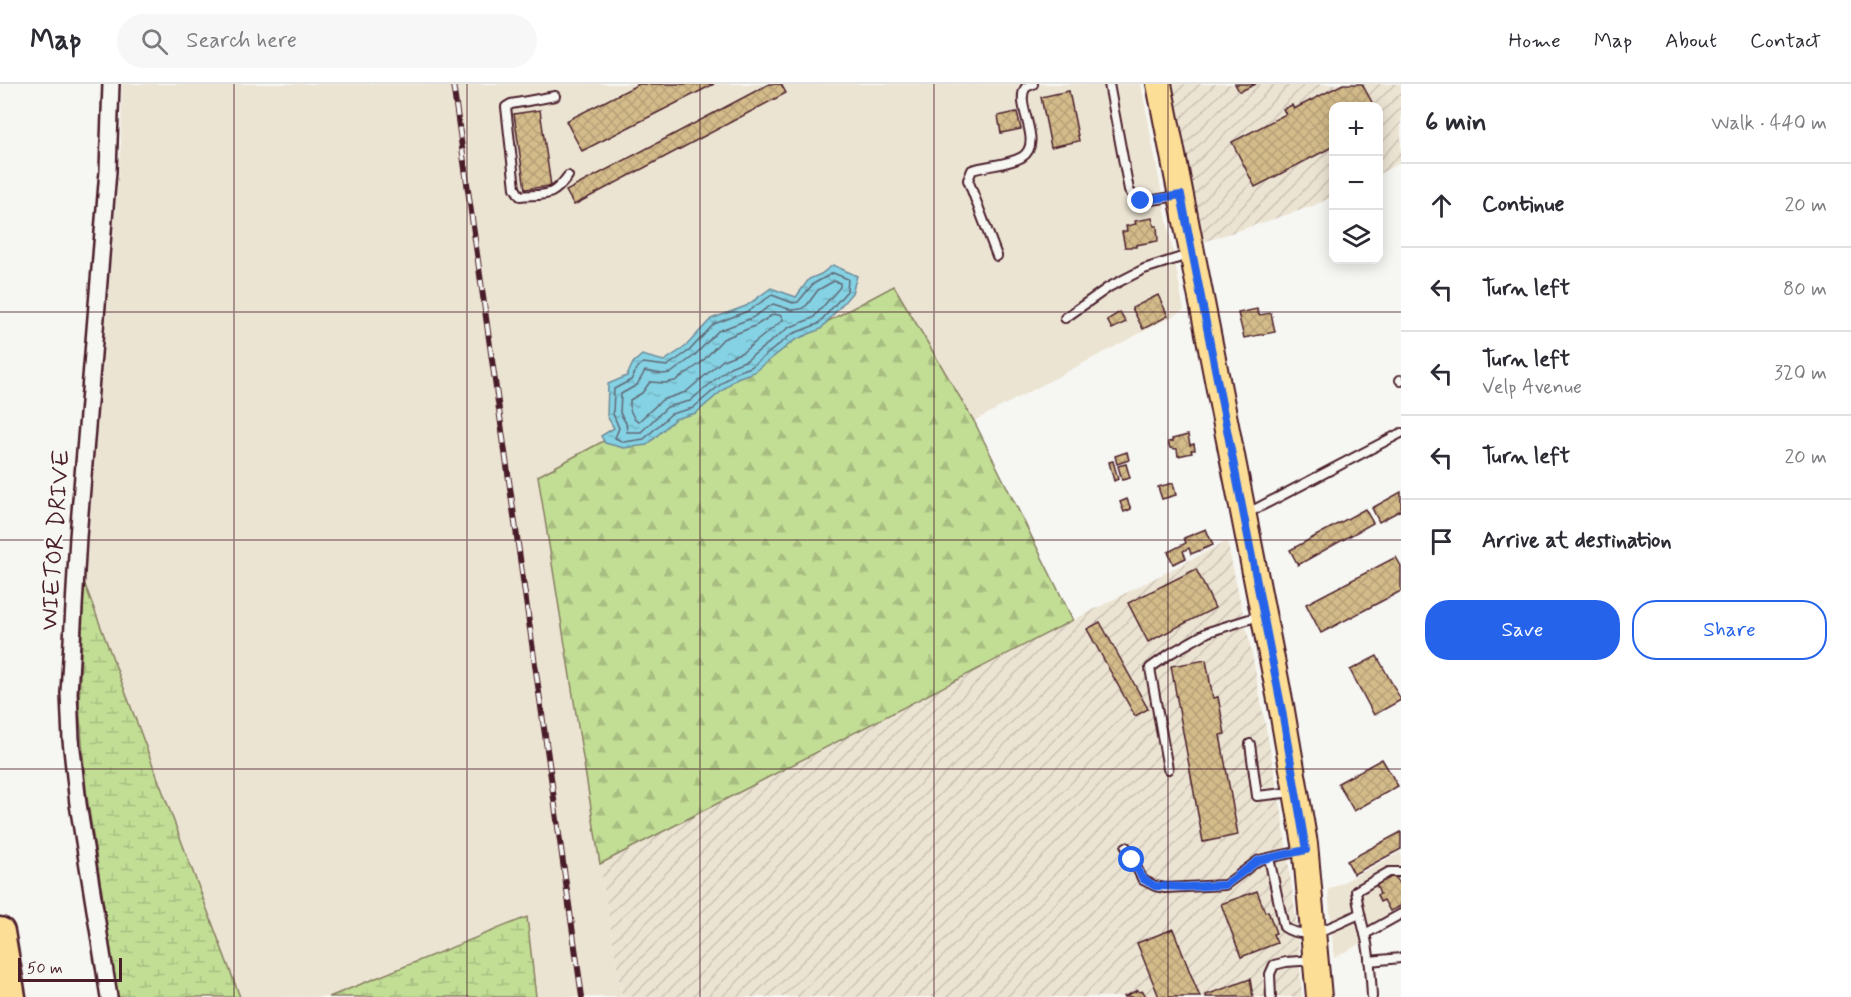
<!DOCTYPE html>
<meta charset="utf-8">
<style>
body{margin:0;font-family:Mynerve,sans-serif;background:#f7f7f7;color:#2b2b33}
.controls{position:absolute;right:18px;top:18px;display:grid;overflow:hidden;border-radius:12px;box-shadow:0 3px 15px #0003}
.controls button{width:54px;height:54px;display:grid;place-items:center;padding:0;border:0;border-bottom:2px solid #e1e1e2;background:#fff;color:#2b2b33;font:30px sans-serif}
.scale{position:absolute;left:18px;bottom:15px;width:104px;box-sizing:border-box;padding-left:6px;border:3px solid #4a1f2b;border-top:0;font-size:16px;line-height:21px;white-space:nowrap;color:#4a1f2b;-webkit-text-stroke:4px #f6f6f2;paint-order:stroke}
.stop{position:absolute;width:18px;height:18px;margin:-14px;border:4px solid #2563eb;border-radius:50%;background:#fff}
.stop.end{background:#2563eb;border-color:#fff;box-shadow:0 2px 6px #0008}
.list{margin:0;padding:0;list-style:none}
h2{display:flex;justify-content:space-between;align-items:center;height:78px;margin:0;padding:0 24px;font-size:26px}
h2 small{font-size:20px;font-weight:400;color:#7c7c81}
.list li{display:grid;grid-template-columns:39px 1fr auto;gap:18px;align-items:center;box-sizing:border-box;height:84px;padding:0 24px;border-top:2px solid #e1e1e2}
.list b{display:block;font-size:22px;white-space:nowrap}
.list p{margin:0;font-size:20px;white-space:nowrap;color:#7c7c81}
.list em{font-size:20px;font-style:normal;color:#7c7c81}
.actions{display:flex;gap:12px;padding:18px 24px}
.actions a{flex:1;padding:14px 0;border:2px solid #2563eb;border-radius:24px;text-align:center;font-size:21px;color:#2563eb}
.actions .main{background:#2563eb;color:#fff}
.icon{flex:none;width:33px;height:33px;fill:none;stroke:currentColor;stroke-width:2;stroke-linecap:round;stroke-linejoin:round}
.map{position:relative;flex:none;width:1401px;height:913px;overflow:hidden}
header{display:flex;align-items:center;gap:36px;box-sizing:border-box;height:84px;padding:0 30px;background:#fff;border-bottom:2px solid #e1e1e2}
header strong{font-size:28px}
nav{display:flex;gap:33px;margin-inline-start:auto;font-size:21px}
.search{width:420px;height:54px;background:#f7f7f7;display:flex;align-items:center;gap:15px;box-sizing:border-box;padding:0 21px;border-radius:33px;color:#7c7c81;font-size:22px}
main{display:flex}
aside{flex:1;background:#fff}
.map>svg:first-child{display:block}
.built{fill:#ece4d3}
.industrial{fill:url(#industrial-furrows)}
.forest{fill:url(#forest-firs);stroke:#867e60;stroke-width:1.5}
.wetland{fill:url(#wetland-marsh);stroke:#867e60;stroke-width:1.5}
.water{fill:url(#water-ripples);stroke:#6d8a99;stroke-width:1.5}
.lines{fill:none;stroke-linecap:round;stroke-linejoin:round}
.shore{stroke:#616775;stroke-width:1.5}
.building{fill:url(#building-cross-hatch);stroke:#4a1f2b;stroke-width:1.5}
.service-casing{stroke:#4a1f2b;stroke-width:12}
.minor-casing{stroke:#4a1f2b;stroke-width:20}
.primary-casing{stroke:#4a1f2b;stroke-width:28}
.motorway-casing{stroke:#4a1f2b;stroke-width:33}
.service{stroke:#f6f6f2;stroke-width:8}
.minor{stroke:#f6f6f2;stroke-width:15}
.primary{stroke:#fdde96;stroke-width:24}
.motorway{stroke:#fdde96;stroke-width:28}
.rail-casing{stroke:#4a1f2b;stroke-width:6}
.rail{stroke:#f6f6f2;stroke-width:4;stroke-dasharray:11;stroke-linecap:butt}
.route{stroke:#2563eb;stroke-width:8}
.grid{fill:none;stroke:#4a1f2b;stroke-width:1.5;stroke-opacity:0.55}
.labels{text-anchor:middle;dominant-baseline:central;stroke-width:5;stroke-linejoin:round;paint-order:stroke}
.street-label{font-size:24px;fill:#4a1f2b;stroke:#f6f6f2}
</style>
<header>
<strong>Map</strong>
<div class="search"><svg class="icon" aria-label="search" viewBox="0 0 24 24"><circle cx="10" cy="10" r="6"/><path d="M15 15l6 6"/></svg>Search here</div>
<nav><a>Home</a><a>Map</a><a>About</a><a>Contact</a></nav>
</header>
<main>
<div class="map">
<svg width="1401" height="913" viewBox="0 0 1401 913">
<defs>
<pattern id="industrial-furrows" width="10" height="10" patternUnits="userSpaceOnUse" patternTransform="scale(1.5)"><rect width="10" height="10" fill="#ece4d3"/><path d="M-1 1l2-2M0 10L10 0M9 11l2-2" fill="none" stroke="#ccc3b5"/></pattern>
<pattern id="forest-firs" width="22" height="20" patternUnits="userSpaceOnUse" patternTransform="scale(1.5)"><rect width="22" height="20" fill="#c2de95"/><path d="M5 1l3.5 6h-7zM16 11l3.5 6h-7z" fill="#a8be81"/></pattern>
<pattern id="wetland-marsh" width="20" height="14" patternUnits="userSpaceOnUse" patternTransform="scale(1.5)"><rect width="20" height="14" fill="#c2de95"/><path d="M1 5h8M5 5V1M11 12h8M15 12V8" fill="none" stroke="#a8be81"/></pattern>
<pattern id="water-ripples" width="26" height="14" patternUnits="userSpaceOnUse" patternTransform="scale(1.5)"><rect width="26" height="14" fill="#84d2e3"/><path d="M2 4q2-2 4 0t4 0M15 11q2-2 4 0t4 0" fill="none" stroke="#74b4c3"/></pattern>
<pattern id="building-cross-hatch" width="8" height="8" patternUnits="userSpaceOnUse" patternTransform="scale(1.5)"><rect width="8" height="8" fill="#d3bb8a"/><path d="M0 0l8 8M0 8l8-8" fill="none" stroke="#b7a077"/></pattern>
</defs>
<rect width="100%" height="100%" fill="#f6f6f2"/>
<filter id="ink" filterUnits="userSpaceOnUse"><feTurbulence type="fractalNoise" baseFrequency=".0167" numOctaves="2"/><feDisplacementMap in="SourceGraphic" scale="12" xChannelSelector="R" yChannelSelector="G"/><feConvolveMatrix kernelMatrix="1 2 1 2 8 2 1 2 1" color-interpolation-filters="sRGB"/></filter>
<g filter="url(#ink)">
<g class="built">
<path d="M122,0H1141L1184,226L974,337L894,202L538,392L622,913H536L527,833L329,913H240L84,498L121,58Z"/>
<path d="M1401,768V837L1334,874L1328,806Z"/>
</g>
<g class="industrial">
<path d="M1159,0H1401V78L1379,90L1378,22H1334L1333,112L1313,122L1191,162Z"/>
<path d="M1227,457L1252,570L1281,723L1297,842L1302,913H622L600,780Z"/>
</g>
<path class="forest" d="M894,202L974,337L1073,536L600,780L538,392Z"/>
<g class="wetland">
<path d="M84,498L240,913H118L86,706L79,622Z"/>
<path d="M527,833L536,913H329Z"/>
</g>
<path class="water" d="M833,181L857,192L852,209L821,245L795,256L754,288L737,294L696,329L675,335L647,361L624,364L605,359L601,352L614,344L607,332L608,300L627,292L633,279L642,271L664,277L685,263L711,235L746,222L771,204L796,213L809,195L821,190Z"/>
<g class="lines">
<g class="shore">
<path d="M833,189L848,195L847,207L818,240L792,250L751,283L734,289L693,324L671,330L644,355L624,358L615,354L619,344L613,330L614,305L631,296L638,283L643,279L667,282L689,267L714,240L748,227L772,211L793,219L798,218L813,200Z"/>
<path d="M834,197L840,199V203L813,234L788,244L747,276L730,283L690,317L667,323L641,348H627L626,339L620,329L621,310L637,301L645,287L662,290L671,289L694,272L718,247L752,234L773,220L792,226L801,225L807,221L818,206Z"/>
<path d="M774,230L782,232L783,236L743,268L723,276L686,308L662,316L639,337L635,336L630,326V316L642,309L650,298L664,299L675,297L701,279L723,255L755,242Z"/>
</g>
</g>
<g class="building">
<path d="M639,0H714L582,67L566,37Z"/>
<path d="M769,0H781L786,9L574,121L566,107Z"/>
<path d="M1235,0H1256L1241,7H1239Z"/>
<path d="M1343,0H1362L1374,22H1334V62L1255,103L1232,58L1286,30L1283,25L1292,21L1294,25Z"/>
<path d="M1069,7L1079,57L1051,63L1041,13Z"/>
<path d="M540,26L551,102L525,105L514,30Z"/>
<path d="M1017,28L1021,45L1001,49L998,32Z"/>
<path d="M1152,134L1154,142H1157L1158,157L1136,161V163H1125L1122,148L1127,147L1126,142L1136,140L1135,137Z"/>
<path d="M1158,211L1168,232L1143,245L1132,224Z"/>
<path d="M1257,225L1259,231L1271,229L1275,248L1244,254L1238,229Z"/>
<path d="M1120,228L1126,238L1112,245L1107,236Z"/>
<path d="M1188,351L1190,361L1194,360L1195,366H1191L1192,369L1178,372L1177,365L1170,364L1168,358L1173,357L1172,355Z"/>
<path d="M1127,368L1129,376L1117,380L1115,372Z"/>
<path d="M1113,377L1118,395L1114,397L1109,378Z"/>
<path d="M1126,380L1130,394L1122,396L1118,382Z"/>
<path d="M1173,399L1176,411L1162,415L1158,403Z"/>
<path d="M1401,408V426L1379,438L1372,424Z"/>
<path d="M1127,415L1131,425L1124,428L1120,418Z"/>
<path d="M1365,425L1373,439L1298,481L1290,466Z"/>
<path d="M1206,445L1213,461L1191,470L1189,464L1183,467L1186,474L1173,480L1168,468L1186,459L1184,454Z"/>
<path d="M1396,473L1401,482V507L1321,549L1306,520Z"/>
<path d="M1196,485L1215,524L1148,558L1128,519Z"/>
<path d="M1100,538L1148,625L1135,632L1087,545Z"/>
<path d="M1377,572L1401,616L1374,631L1350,586Z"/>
<path d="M1206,576L1213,614L1218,613L1225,650L1220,651L1238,751L1203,758L1171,582Z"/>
<path d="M1382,675L1398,702L1354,727L1338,699Z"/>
<path d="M1401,748V765L1354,790L1347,777Z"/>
<path d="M1395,791L1401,804V822L1390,827L1384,816L1380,818L1377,811L1380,810L1376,800Z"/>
<path d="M1257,807L1265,828L1268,827L1276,849L1273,850L1277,859L1241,873L1221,820Z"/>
<path d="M1173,845L1191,891L1200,913H1159L1137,859Z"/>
<path d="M1250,895L1253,913H1206V911Z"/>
<path d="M1138,906L1139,908L1143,907L1146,913H1123Z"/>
</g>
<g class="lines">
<g class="service-casing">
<g id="service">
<path d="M1109,0L1129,106C1138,123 1160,114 1176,112"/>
<path d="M555,12L511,20L506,23L515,104L520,112C546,110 552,114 568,92"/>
<path d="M997,172L968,96L972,86C988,81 1008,81 1022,73C1045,58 1013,20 1026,3L1033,0"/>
<path d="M1065,234L1109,203L1144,185L1188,171"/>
<path d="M1400,296L1401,297"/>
<path d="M1248,429L1401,349"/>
<path d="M1250,660L1257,712L1294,708"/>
<path d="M1168,685L1150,584L1171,569L1208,548L1262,531"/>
<path d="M1126,763L1143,796L1155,802L1165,804L1225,801L1259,776L1301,767"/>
<path d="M1269,774L1284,843C1306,859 1337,840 1359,830"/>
<path d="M1365,850L1401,830"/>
<path d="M1369,877L1401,874"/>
<path d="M1271,913L1270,890L1274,881L1286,878L1314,876"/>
<path d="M1372,913C1371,892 1370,870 1365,850C1361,835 1358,822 1356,807L1389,788H1401"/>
</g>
</g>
<g class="minor-casing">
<path id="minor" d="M109,913L78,720L71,656L69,609L78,453L108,87L111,0"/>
</g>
<g class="primary-casing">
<path id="primary" d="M1159,0L1281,621L1305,760L1319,913"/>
</g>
<g class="motorway-casing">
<path id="motorway" d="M0,848L11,913"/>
</g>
<use href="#service" class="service"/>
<use href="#minor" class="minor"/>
<use href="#primary" class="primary"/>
<use href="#motorway" class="motorway"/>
<g class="rail-casing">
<path id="rail" d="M453,0L582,913"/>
</g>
<use href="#rail" class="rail"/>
</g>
</g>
<g class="lines" filter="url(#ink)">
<path class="route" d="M1132,776L1143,795L1155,802L1185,803L1225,801L1259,776L1306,766L1281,621L1181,111L1141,117"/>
</g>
<path class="grid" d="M234,0V913M467,0V913M700,0V913M934,0V913M1168,0V913M0,228H1401M0,456H1401M0,685H1401"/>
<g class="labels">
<g class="street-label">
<text transform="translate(56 456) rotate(-86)">WIETOR DRIVE</text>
</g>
</g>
</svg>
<div class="controls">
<button>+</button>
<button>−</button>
<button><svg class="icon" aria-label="layers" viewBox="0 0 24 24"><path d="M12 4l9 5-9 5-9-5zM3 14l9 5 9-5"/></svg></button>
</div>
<div class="scale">50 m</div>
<div class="stop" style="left:1132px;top:776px"></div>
<div class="stop end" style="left:1141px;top:117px"></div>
</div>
<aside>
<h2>6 min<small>Walk · 440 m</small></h2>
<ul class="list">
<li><svg class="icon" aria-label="ahead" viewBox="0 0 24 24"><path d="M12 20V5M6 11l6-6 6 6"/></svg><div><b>Continue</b></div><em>20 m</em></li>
<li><svg class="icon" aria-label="left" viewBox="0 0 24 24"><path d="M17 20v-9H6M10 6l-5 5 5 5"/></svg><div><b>Turn left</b></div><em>80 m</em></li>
<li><svg class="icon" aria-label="left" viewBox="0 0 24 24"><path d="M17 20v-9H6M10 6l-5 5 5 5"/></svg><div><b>Turn left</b><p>Velp Avenue</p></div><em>320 m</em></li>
<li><svg class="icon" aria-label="left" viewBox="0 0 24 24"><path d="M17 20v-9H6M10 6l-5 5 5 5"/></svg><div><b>Turn left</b></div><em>20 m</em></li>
<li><svg class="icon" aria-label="arrive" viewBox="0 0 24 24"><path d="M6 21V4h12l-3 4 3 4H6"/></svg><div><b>Arrive at destination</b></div></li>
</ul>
<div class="actions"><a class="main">Save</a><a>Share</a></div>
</aside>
</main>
